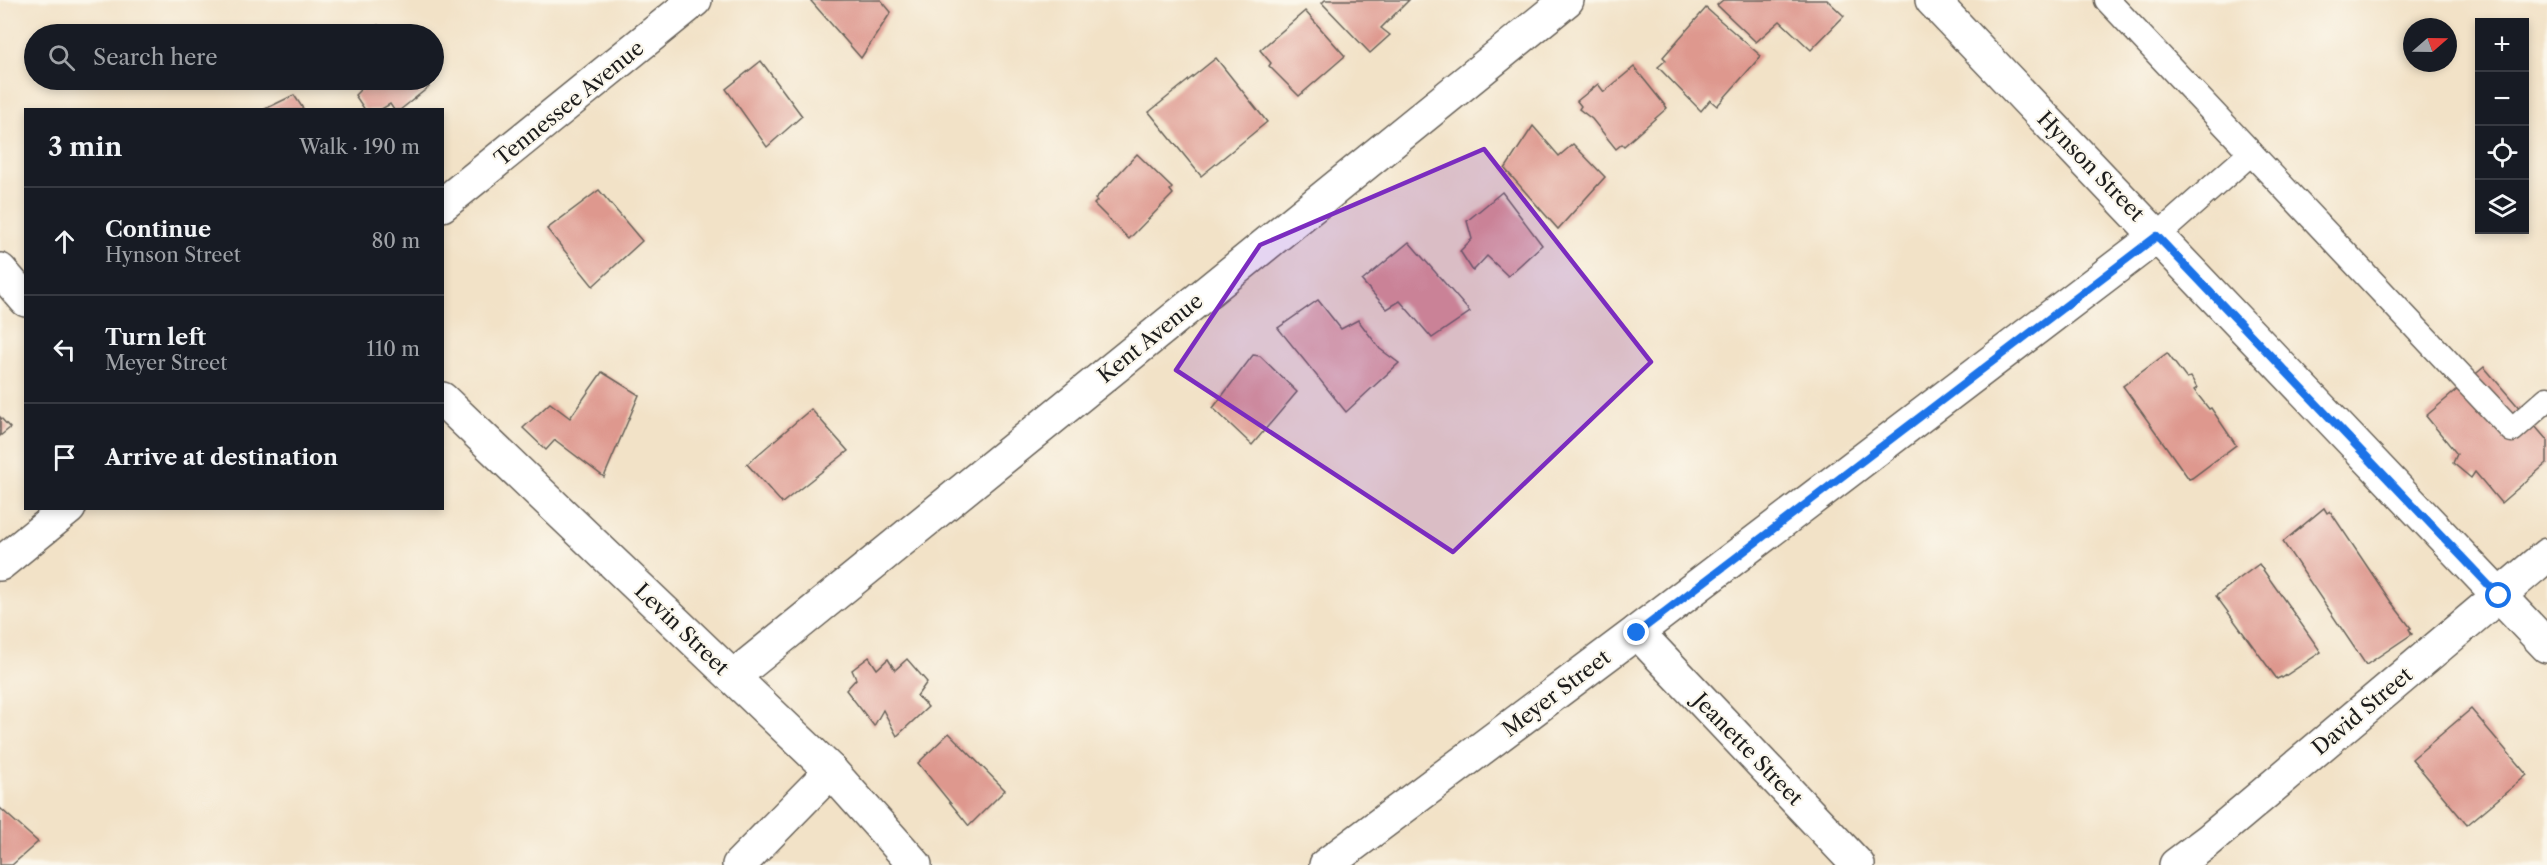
<!DOCTYPE html>
<meta charset="utf-8">
<style>
body{margin:0;font-family:"Libre Caslon Text",serif;background:#20242c;color:#f1f3f6}
.controls{position:absolute;right:18px;top:18px;display:grid;overflow:hidden;border-radius:0px;box-shadow:0 3px 9px #0003}
.controls button{width:54px;height:54px;display:grid;place-items:center;padding:0;border:0;border-bottom:2px solid #363941;background:#171b24;color:#f1f3f6;font:30px sans-serif}
.compass{position:absolute;left:2403px;top:18px;width:54px;height:54px;border-radius:50%;background:#171b24;box-shadow:0 3px 9px #0003;rotate:70deg}
.stop{position:absolute;width:18px;height:18px;margin:-14px;border:4px solid #1a73e8;border-radius:50%;background:#fff}
.stop.end{background:#1a73e8;border-color:#fff;box-shadow:0 2px 6px #0008}
.list{margin:0;padding:0;list-style:none}
h2{display:flex;justify-content:space-between;align-items:center;height:78px;margin:0;padding:0 24px;font-size:26px}
h2 small{font-size:20px;font-weight:400;color:#9ea1a6}
.list li{display:grid;grid-template-columns:39px 1fr auto;gap:18px;align-items:center;box-sizing:border-box;height:108px;padding:0 24px;border-top:2px solid #363941}
.list b{display:block;font-size:22px;white-space:nowrap}
.list p{margin:0;font-size:20px;white-space:nowrap;color:#9ea1a6}
.list em{font-size:20px;font-style:normal;color:#9ea1a6}
.icon{flex:none;width:33px;height:33px;fill:none;stroke:currentColor;stroke-width:2;stroke-linecap:round;stroke-linejoin:round}
.map{position:relative;flex:none;width:2547px;height:865px;overflow:hidden}
.search{position:absolute;background:#171b24;box-shadow:0 3px 9px #0003;left:24px;top:24px;width:420px;height:66px;display:flex;align-items:center;gap:15px;box-sizing:border-box;padding:0 21px;border-radius:33px;color:#9ea1a6;font-size:22px}
.panel{position:absolute;background:#171b24;box-shadow:0 3px 9px #0003;left:24px;top:108px;width:420px;height:402px;border-radius:0px}
.map>svg:first-child{display:block}
.building{fill:#de988e}
.lines{fill:none;stroke-linecap:round;stroke-linejoin:round}
.service-casing{stroke:#676158;stroke-width:27}
.minor-casing{stroke:#676158;stroke-width:36}
.service{stroke:#fff;stroke-width:24}
.minor{stroke:#fff;stroke-width:33}
.route{stroke:#1a73e8;stroke-width:8}
.marked{fill:#7b2cbf;fill-opacity:0.2;stroke:#7b2cbf;stroke-width:4.5;stroke-linejoin:round}
.labels{text-anchor:middle;dominant-baseline:central;stroke-width:4.5;stroke-linejoin:round;paint-order:stroke}
.street-label{font-size:21px;fill:#1c1c1c;stroke:#fbf7ec}
</style>
<div class="map">
<svg width="2547" height="865" viewBox="0 0 2547 865">
<rect width="100%" height="100%" fill="#fbf7ec"/>
<filter id="ink" filterUnits="userSpaceOnUse"><feTurbulence type="fractalNoise" baseFrequency=".0167" numOctaves="2"/><feDisplacementMap in="SourceGraphic" scale="12" xChannelSelector="R" yChannelSelector="G"/><feConvolveMatrix kernelMatrix="1 2 1 2 8 2 1 2 1" color-interpolation-filters="sRGB"/></filter>
<filter id="wash" filterUnits="userSpaceOnUse"><feTurbulence type="fractalNoise" baseFrequency=".008" numOctaves="4" result="noise"/><feDisplacementMap in="SourceGraphic" scale="24" xChannelSelector="R" yChannelSelector="G"/><feGaussianBlur stdDeviation="1.35" result="paint"/><feColorMatrix in="noise" values="0 0 0 0 0 0 0 0 0 0 0 0 0 0 0 0 0 1.4 0 .05"/><feComposite in="paint" operator="in"/></filter>
<g filter="url(#wash)">
<rect width="100%" height="100%" fill="#f2e2c7"/>
<g id="blocks">
<g class="building">
<path d="M812,0H881L891,12L861,58L811,1Z"/>
<path d="M1325,0H1409L1381,28L1390,35L1370,53L1322,3Z"/>
<path d="M1723,0H1827L1844,16L1811,50L1780,21L1756,42L1717,5Z"/>
<path d="M1706,8L1761,56L1717,106L1710,100L1701,111L1658,67L1666,60L1663,57Z"/>
<path d="M1305,11L1345,56L1299,96L1269,66L1271,63L1260,50Z"/>
<path d="M378,25L385,34H367Z"/>
<path d="M1216,58L1267,122L1201,176L1149,112Z"/>
<path d="M761,61L802,116L767,147L726,89Z"/>
<path d="M1634,67L1667,108L1624,146L1622,144L1616,149L1592,119L1579,109L1581,106L1577,101L1598,84L1604,92Z"/>
<path d="M359,80H422L429,87L400,110H394L390,104L380,110H365L355,95L364,86Z"/>
<path d="M294,95L304,110H263Z"/>
<path d="M1533,126L1559,156L1573,144L1605,177L1558,229L1505,169Z"/>
<path d="M1137,154L1172,188L1170,190L1173,194L1129,239L1094,204L1097,201L1095,199Z"/>
<path d="M599,190L642,241L593,286L547,229Z"/>
<path d="M1502,192L1542,245L1508,276L1487,256L1473,271L1460,251L1472,239L1467,221Z"/>
<path d="M1409,242L1470,312L1432,338L1400,301L1387,309L1362,281Z"/>
<path d="M1318,300L1341,329L1358,320L1380,349L1399,363L1346,412L1278,328Z"/>
<path d="M2167,353L2186,378L2191,377L2197,388L2194,390L2209,409L2211,408L2236,445L2192,478L2189,479L2123,386Z"/>
<path d="M1253,355L1260,356L1297,392L1252,445L1213,408Z"/>
<path d="M2484,367L2547,440V463L2501,503L2475,472L2471,478L2453,463L2457,454L2426,416Z"/>
<path d="M602,372L639,395L604,477L555,440L546,450L523,428L550,403L570,418Z"/>
<path d="M811,409L848,451L782,503L747,464Z"/>
<path d="M0,417L10,428L0,436Z"/>
<path d="M2324,508L2327,513L2330,511L2391,602L2411,628L2409,629L2412,634L2366,665L2283,542Z"/>
<path d="M2259,564L2321,652L2282,678L2281,677L2277,679L2216,596Z"/>
<path d="M869,657L877,669L888,659L895,670L907,659L927,682L917,696L928,707L897,736L883,710L874,726L846,690L856,679L852,670Z"/>
<path d="M2471,709L2527,775L2467,825L2412,759Z"/>
<path d="M949,733L1005,790L969,826L918,763Z"/>
<path d="M0,808L38,842L12,865H0Z"/>
</g>
</g>
</g>
<g filter="url(#ink)">
<use href="#blocks" fill-opacity="0" stroke="#676158" stroke-width="1.5"/>
<g class="lines">
<g class="service-casing">
<g id="service">
<path d="M2107,0L2512,430L2547,399"/>
<path d="M2157,236L2251,153"/>
</g>
</g>
<g class="minor-casing">
<g id="minor">
<path d="M1932,0L2547,646"/>
<path d="M442,205L695,0"/>
<path d="M0,270L26,300"/>
<path d="M442,399L831,771L915,865"/>
<path d="M0,564L69,508"/>
<path d="M1637,632L1858,865"/>
<path d="M733,677L1567,0"/>
<path d="M739,865L831,771"/>
<path d="M1326,865L1637,632L2157,236"/>
<path d="M2176,865L2208,841L2547,555"/>
</g>
</g>
<use href="#service" class="service"/>
<use href="#minor" class="minor"/>
</g>
</g>
<g class="lines" filter="url(#ink)">
<path class="route" d="M1637,633L2157,236L2499,596"/>
</g>
<path class="marked" d="M1484,149L1651,362L1453,552L1176,370L1260,245Z"/>
<g class="labels">
<g class="street-label">
<text transform="translate(569 103) rotate(-39)">Tennessee Avenue</text>
<text transform="translate(2091 166) rotate(46)">Hynson Street</text>
<text transform="translate(1150 338) rotate(-39)">Kent Avenue</text>
<text transform="translate(682 629) rotate(44)">Levin Street</text>
<text transform="translate(1556 693) rotate(-37)">Meyer Street</text>
<text transform="translate(2362 711) rotate(-40)">David Street</text>
<text transform="translate(1748 749) rotate(46)">Jeanette Street</text>
</g>
</g>
</svg>
<div class="controls">
<button>+</button>
<button>−</button>
<button><svg class="icon" aria-label="locate" viewBox="0 0 24 24"><circle cx="12" cy="12" r="6"/><path d="M12 2v4M12 18v4M2 12h4M18 12h4"/></svg></button>
<button><svg class="icon" aria-label="layers" viewBox="0 0 24 24"><path d="M12 4l9 5-9 5-9-5zM3 14l9 5 9-5"/></svg></button>
</div>
<svg class="compass" viewBox="-18 -18 36 36"><path d="M0-13l5 13h-10z" fill="#e53935"/><path d="M0 13l5-13h-10z" fill="#9ea1a6"/></svg>
<div class="stop" style="left:2499px;top:596px"></div>
<div class="stop end" style="left:1637px;top:633px"></div>
<div class="search"><svg class="icon" aria-label="search" viewBox="0 0 24 24"><circle cx="10" cy="10" r="6"/><path d="M15 15l6 6"/></svg>Search here</div>
<section class="panel">
<h2>3 min<small>Walk · 190 m</small></h2>
<ul class="list">
<li><svg class="icon" aria-label="ahead" viewBox="0 0 24 24"><path d="M12 20V5M6 11l6-6 6 6"/></svg><div><b>Continue</b><p>Hynson Street</p></div><em>80 m</em></li>
<li><svg class="icon" aria-label="left" viewBox="0 0 24 24"><path d="M17 20v-9H6M10 6l-5 5 5 5"/></svg><div><b>Turn left</b><p>Meyer Street</p></div><em>110 m</em></li>
<li><svg class="icon" aria-label="arrive" viewBox="0 0 24 24"><path d="M6 21V4h12l-3 4 3 4H6"/></svg><div><b>Arrive at destination</b></div></li>
</ul>
</section>
</div>
